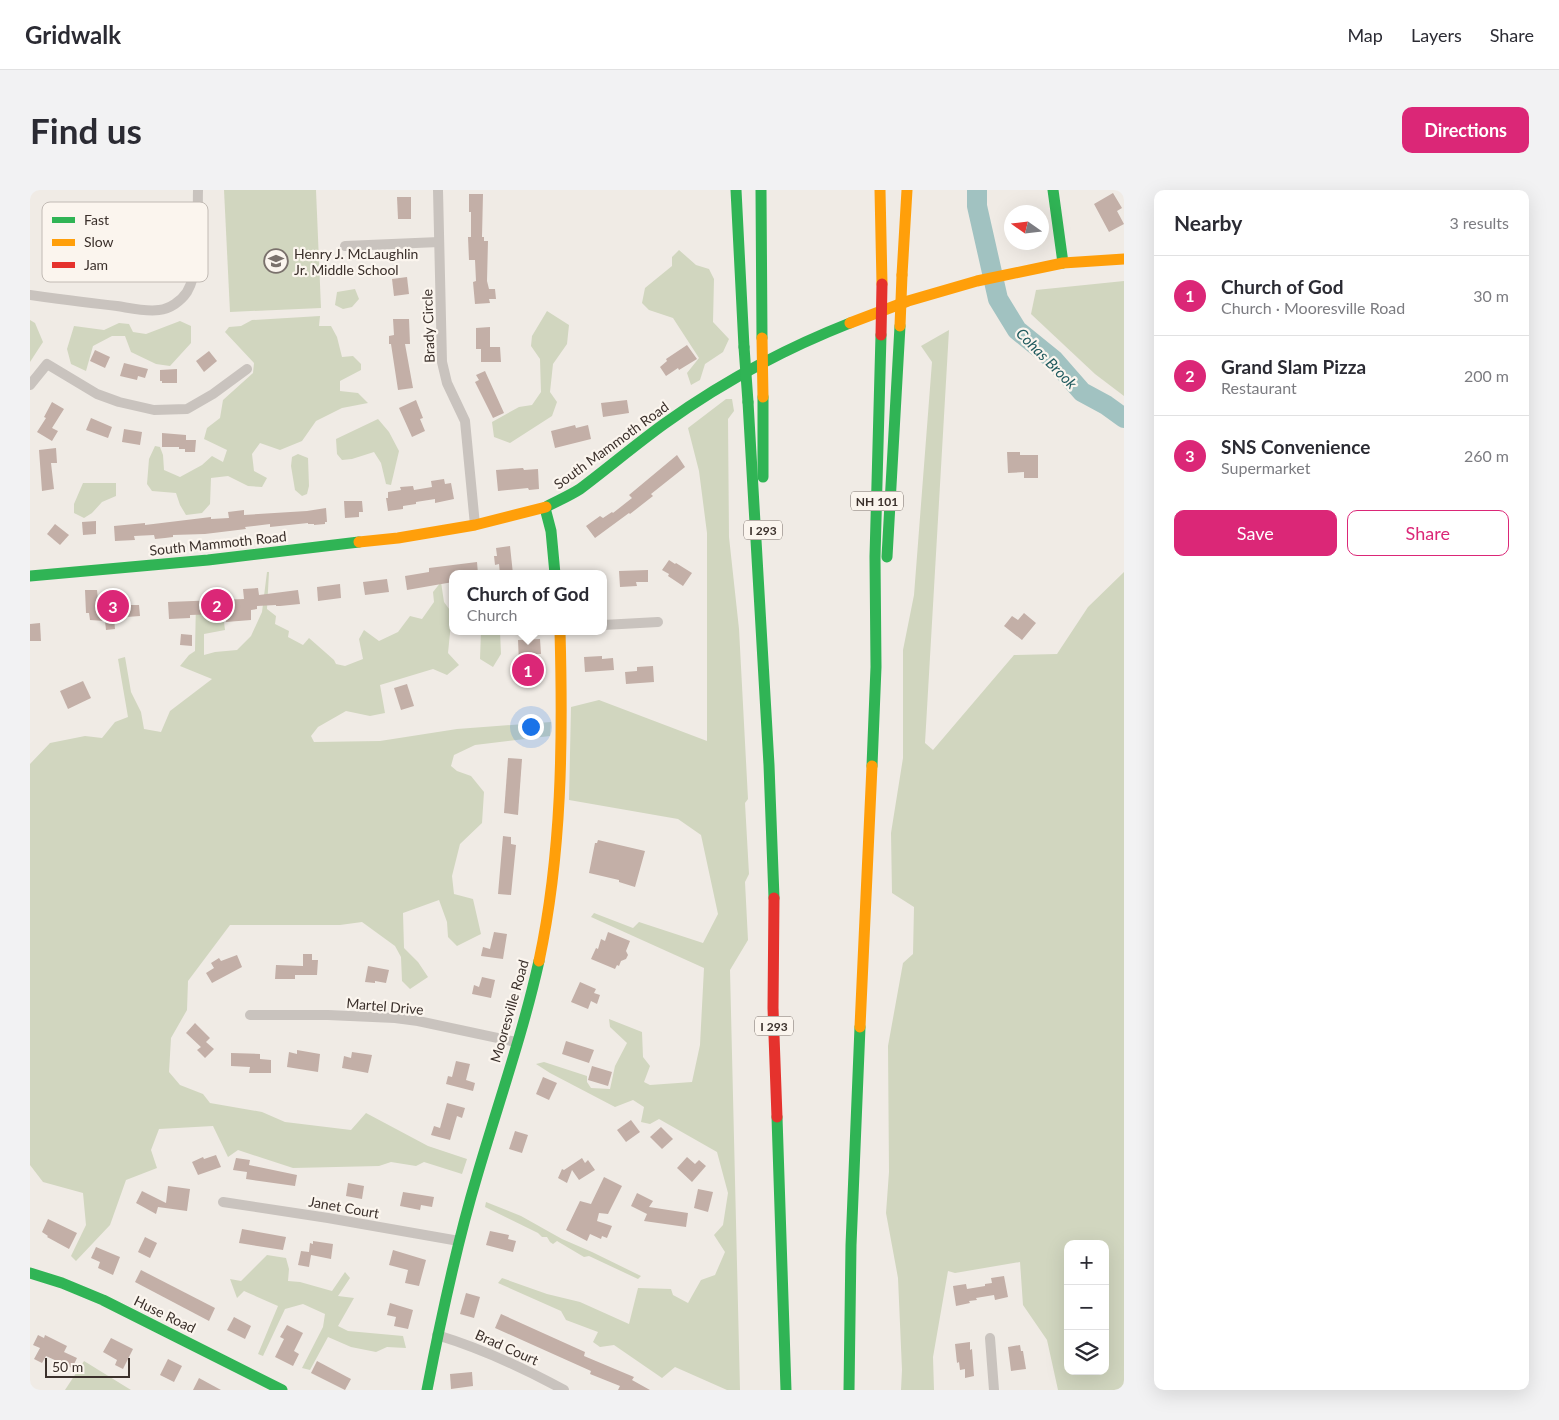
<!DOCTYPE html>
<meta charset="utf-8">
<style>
body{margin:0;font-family:Lato,sans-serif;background:#f2f2f3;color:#2b2b33}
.controls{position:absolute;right:15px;bottom:15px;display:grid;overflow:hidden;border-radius:10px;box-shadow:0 5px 20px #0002}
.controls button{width:45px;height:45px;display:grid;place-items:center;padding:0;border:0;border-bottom:1px solid #e1e1e2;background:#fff;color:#2b2b33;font:25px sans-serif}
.compass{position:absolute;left:974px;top:15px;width:45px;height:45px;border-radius:50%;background:#fff;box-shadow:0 5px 20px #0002;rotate:284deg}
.scale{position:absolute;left:15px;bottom:12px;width:85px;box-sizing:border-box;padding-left:5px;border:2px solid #3b302b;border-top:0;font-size:14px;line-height:18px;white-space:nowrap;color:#3b302b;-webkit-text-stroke:4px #fbf5ee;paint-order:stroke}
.you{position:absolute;left:500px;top:536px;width:18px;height:18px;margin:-12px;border:4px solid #fff;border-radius:50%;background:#1a73e8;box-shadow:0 0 0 8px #1a73e833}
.badge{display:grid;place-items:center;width:32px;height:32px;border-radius:50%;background:#db2777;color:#fff;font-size:16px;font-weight:700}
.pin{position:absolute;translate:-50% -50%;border:2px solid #fff;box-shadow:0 1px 5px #0006}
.popup{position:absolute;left:419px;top:380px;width:158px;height:65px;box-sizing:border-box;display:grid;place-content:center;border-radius:10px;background:#fff;filter:drop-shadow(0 1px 4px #0005);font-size:16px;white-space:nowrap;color:#7c7c81}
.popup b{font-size:19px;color:#2b2b33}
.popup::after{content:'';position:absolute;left:50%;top:100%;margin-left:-10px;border:10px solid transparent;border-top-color:#fff}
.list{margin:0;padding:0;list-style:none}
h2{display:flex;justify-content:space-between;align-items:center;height:65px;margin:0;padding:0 20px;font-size:21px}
h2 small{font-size:16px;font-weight:400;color:#7c7c81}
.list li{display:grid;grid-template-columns:32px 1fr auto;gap:15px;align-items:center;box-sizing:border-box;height:80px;padding:0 20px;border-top:1px solid #e1e1e2}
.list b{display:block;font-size:19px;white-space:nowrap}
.list p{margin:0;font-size:16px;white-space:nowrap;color:#7c7c81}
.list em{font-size:16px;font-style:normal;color:#7c7c81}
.actions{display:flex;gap:10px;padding:15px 20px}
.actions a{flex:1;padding:11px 0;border:1px solid #db2777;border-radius:10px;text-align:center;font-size:18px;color:#db2777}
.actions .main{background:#db2777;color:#fff}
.icon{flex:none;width:28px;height:28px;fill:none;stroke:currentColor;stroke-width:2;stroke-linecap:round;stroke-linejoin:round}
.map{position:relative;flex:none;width:1094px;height:1200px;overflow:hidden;border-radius:10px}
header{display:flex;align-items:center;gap:30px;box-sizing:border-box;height:70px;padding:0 25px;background:#fff;border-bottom:1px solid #e1e1e2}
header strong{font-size:24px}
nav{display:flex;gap:28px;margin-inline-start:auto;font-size:18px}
.intro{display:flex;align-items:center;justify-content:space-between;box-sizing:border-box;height:120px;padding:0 30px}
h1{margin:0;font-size:35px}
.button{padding:12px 22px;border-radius:10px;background:#db2777;color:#fff;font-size:18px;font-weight:700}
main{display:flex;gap:30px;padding:0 30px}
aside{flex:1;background:#fff;border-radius:10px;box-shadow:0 5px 20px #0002}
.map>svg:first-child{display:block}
.green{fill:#d1d6bf;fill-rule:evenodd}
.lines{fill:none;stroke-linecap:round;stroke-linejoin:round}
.river{stroke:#a1c2c1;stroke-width:20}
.building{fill:#c3afa7}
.street{stroke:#c9c3be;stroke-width:10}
.fast{stroke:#30b455;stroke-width:11}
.slow{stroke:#ff9f0a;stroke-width:11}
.jam{stroke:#e5322d;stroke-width:11}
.fast-bridge{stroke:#30b455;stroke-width:11}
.slow-bridge{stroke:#ff9f0a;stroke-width:11}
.jam-bridge{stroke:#e5322d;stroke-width:11}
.labels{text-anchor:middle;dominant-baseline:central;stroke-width:4.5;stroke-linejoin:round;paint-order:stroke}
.shield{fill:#fbf5ee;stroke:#756b66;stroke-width:1}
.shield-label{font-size:12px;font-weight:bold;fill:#3b302b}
.poi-label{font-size:14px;fill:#3b302b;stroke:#fbf5ee;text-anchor:start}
.street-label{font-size:14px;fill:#3b302b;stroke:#fbf5ee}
.water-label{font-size:15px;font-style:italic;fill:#1f5a5e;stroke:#fbf5ee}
.key{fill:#fbf5ee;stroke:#c1bab4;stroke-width:1}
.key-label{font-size:14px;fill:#3b302b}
</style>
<header>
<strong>Gridwalk</strong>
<nav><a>Map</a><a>Layers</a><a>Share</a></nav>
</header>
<div class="intro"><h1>Find us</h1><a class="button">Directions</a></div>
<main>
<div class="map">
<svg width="1094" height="1200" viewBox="0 0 1094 1200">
<rect width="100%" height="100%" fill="#f0ebe5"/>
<g class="green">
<path d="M194,0H286L291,118L200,122Z"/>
<path d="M649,60L666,75L679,79L684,89L683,132L699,149L693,162L675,174L670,190L661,195L657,183L669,168L643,128L619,120L612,113L615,98L642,76V67Z"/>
<path d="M1094,91V206L1065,184L1001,124L1006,100Z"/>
<path d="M325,99L329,109L322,117L313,119L305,115L307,102Z"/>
<path d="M517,121L539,135L537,154L523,174L520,202L527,212L522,226L480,253L464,247L462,232L489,217L502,215L511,202L510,169L501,156L502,146Z"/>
<path d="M290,126L289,136H301L307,147L312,167L323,166L331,174V180L310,191V201L328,203L338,213L312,218L286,231L272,251L250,260L230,253L222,264L224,281L237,288L232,297L218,296L198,286L181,288L180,314L172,323L156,325L150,315L146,303L122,301L117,294L119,269L125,256L130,257L133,265L134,280L150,287L172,275L182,266L193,272L197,260L174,249L177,238L190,228L193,210L223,183L224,173L195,142L199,137L211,136L222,130Z"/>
<path d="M0,130L5,133L13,152L0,172Z"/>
<path d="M150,131L161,136V153L140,176L126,174L101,162L95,146H82L63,156L56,181L41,174L37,159L44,136L74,140L89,133L99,134L103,142L116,144Z"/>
<path d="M919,140L895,553L903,560L984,465L1027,464L1058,417L1094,382V1200H1028L1017,1150L993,1115L990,1072L925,1083L918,1081L903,1167L904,1200H871L872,1180L868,1088L856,1023L859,982L858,856L873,773L883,764L884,717L862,703L861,643L873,568V460L884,405L902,172L891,156ZM1038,1054H1075V1181H1038Z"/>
<path d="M696,209H702L704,221L698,229L699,347L709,439L718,609L715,613L719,684L715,692L718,750L700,780L710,1200H697L645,1177L632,1188L584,1155L570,1157L563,1152L568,1142L536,1130L531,1121L468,1093L472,1088L517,1104L550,1112L599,1134L608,1098L641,1099L643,1105L658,1113L671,1090L685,1085L695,1062L684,1045L693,1035L698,1003L687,962L629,929L620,934L611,932L614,917L603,910L585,917L520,883L506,874L514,872L557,886V892L561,898L580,899L585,876L597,853L580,837L579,829L612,842L613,867L620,876L614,892L620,895L662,892L670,855L674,778L561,727L564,723L603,738L609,732L673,753L688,724L671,645L648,629L539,610L541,517L569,510L677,551V343L669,281L658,238Z"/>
<path d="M348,229L359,242L369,261L361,295L356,294L351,273L344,262L322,269L312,270L307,264L306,249Z"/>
<path d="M268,264L278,268L279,296L277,304L272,306L265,300L261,276L262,267Z"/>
<path d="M53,293H86V306L72,312L62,323L54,328L44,323V314Z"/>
<path d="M237,382H239L237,419L246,426L245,434L259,441L258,447L273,455L279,448L304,470L306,474L315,476L333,469L329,449L334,440L349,451L368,442L380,426L392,429L404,412L403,402L411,392L414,412L422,423L418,463L429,475L417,485L403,479L350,495L355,523L340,526L316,521L288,537L281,546L284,552L350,551L427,539L521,532L520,546L445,555L424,565L421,576L427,581L441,586L454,602L452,633L430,654L422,686L424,704L443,709L451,744L427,756L418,747L417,732L409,710L373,723L374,758L388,772L398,787L380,799L372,791L371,767L365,756L332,732L310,735H200L158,791L157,820L141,848L139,882L150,895L173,904L180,913L232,922L255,932L321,940L336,923L398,956L437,969L432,984L394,972L386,976L361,972L349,976L263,978L208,960L198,967L183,936L129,939L121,960L127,978L96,990L80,1035L46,1071L41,1066L56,1035L53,1003L13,992L0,975V574L20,553L55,546L72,548L85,532L98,527L88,469L95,467L101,502L111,522L114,539L131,542L140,521L182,489L150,476L159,465L165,461L166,411L170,415L174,428H187L188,432H194L195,440L174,444V465L185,462L207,460L221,446L232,422Z"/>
<path d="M451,441H470L471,464L463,477L450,469Z"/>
<path d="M456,1012L491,1026L532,1049L562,1062L611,1086L608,1089L559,1066L554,1067L527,1051L523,1054L520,1052L517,1047H512L508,1043L455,1017Z"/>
<path d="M237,1065L256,1068L259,1079L258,1091L270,1092L302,1101L315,1082L320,1088L308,1106L324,1108L308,1136L318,1141L373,1146L376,1158L357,1157L346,1162L321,1157L298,1147L280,1180L272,1178L293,1137L295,1124L273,1114L255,1119L233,1166L228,1164L248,1116L214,1101L207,1108L200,1089L211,1091Z"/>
<path d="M54,1171L101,1200H35Z"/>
</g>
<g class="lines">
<path class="river" d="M947,0V16L968,109L987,140L1024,170L1052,202L1076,215L1094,228"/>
</g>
<g class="building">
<path d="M1083,3L1092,18L1087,21L1094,34L1079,42L1064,14Z"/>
<path d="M439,4H453L452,47H454V51H458L457,91L459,99H465L466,109H459L460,113L445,114L443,92L446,91L445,70H439L438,47H441V22H439Z"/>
<path d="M367,7H381V29H368Z"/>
<path d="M377,87L379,104L364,106L362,89Z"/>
<path d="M363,129H379L380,154H375L383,198L368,200L361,154H359V146L364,145Z"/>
<path d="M460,137V157H470L471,172H451V159H446V138Z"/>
<path d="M657,155L667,169L649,180L648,178L636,186L630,177L637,171L636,169Z"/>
<path d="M65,160L80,167L75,178L60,171Z"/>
<path d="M179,161L187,171L174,182L166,171Z"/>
<path d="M94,173L118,179L115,188L108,186L107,190L90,186Z"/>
<path d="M147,179V193H132V191H130V180Z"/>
<path d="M455,181L474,223L463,228L445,192L449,190L446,185Z"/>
<path d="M386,210L393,228L390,229L395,241L382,247L369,218Z"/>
<path d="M597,210L599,223L573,227L571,213Z"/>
<path d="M22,212L34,219L22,238L28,241L22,251L7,242L16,228L14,227Z"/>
<path d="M61,228L82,237L78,248L56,240Z"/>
<path d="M545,235L546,238L558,235L561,249L525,258L521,241Z"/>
<path d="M94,239L112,242L110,255L92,252Z"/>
<path d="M132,243L156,245V250H166L165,262H155V259H149V257H132Z"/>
<path d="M26,258L27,273H21L24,299L12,301L9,260Z"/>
<path d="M977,262H990V265H1008V288H994V282L978,283Z"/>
<path d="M647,265L655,277L621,304L623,306L600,324L599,323L565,348L556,336L570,326L573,328L582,322L583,323L602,308L599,305Z"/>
<path d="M493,278L494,280L508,279L509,299L499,300L498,298L468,301L466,280Z"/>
<path d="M414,289L415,294L421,293L424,309L405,313V309L386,312V314L373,316V319L358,321L356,308H358V302L371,300L370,297L383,296L384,300L402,297L401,291Z"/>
<path d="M314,311H332L333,322H329V327L315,328Z"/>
<path d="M296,318L297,332H295V334L284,335V334H278V333L240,337V334L215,337L216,339L175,344L143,345V347L135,348L125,349L124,345L104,346L105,350L85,351L84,336L115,333V335L181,327V329L199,328L198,322L214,320V325L277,321Z"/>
<path d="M66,331V344L53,345L52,332Z"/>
<path d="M25,334L39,345L30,355L17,344Z"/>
<path d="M480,356L483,384H470L469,374L465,375L464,366H467L466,358Z"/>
<path d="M639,370L645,374L646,373L662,383L653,396L638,386L639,384L632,380Z"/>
<path d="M447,372L448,384H423V392L377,400L375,386L399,382V378Z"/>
<path d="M618,380V392H606L607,396L590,397L589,381Z"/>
<path d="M357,389L359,402L335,405L333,392Z"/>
<path d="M310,394L311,408L288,411L287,397Z"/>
<path d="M228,398L229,405L268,400L270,414L250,416H246V415L227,416V419L221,420V430L196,432V428L189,429V424L160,425V428L139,429L138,412L214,409L213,399Z"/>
<path d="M55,400H67L68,409L90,407L91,415H109L110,426L84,428L85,439L76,440L75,431L60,430L59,423H56Z"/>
<path d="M994,423L1006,433L992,450L974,436L982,426L988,430Z"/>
<path d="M10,433L11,451H0V434Z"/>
<path d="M151,444L162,445V456L150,455Z"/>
<path d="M510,449L511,464H506L508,495L490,496L488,450Z"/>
<path d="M572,466V469L583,468L584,480L555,482L554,467Z"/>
<path d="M623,476L624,492L596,494L595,482L607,481V477Z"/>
<path d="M53,491L61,508L38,519L30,501Z"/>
<path d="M377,494L384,516L371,520L364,498Z"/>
<path d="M478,568L492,569L488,625L474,623Z"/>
<path d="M473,646L481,647V654L486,655L481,705L468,704Z"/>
<path d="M568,650L615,661L605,697L589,692V690L559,683L565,653H567Z"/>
<path d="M464,742L477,744L473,769L451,766L453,757L460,759Z"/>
<path d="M578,742L600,751L596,761L598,765L596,769L591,771L589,776L587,775L585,779L561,769L566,758L568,759L571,749L575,751Z"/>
<path d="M273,764H282V770H288L287,785H265V789H245L246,775L273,776Z"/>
<path d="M207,765L212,777L182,793L176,783L184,778L181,773L189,768L191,771Z"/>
<path d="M338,776L359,780L356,793L345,791V793L335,792Z"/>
<path d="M452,787L465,790L461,808L442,804L444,795L449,797Z"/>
<path d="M550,792L566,799L564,803L570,805L567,814L561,811L558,819L541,812Z"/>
<path d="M165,833L180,848L176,852L184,859L175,868L167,860L171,857L156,843Z"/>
<path d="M536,851L564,860L559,873L532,864Z"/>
<path d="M267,860L290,864L288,882L257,877L259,862L267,864Z"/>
<path d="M322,862L342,865L338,883L312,878L314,866L321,868Z"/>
<path d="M201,863L230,864V869L241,870V883H219L220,877L201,876Z"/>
<path d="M426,871L440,874L436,890L445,893L443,901L416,894L418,886L422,887Z"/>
<path d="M562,876L582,882L578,896L558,890Z"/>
<path d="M513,887L527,893L519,910L506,904Z"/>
<path d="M417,913L435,918L432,928L427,926L420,950L401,945L404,936L410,938Z"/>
<path d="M601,930L610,942L596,952L587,940Z"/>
<path d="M631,937L643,949L632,959L620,947Z"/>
<path d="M485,941L498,945L492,963L479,959Z"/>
<path d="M186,965L191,977L168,985L162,972L173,967L174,969Z"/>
<path d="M657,967L665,974L669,970L676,976L662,992L647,978Z"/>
<path d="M206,968L220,970L219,975L267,985L265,996L216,989L217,982L203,980Z"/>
<path d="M552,968L555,973L558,970L565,980L549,990L542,980L537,993L528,988L532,979L534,980Z"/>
<path d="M574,987L592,996L578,1024L569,1023L567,1031L582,1036L577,1048L572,1046L571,1049L560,1044L557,1051L536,1040L550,1011L561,1014Z"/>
<path d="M318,993L334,996L332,1009L316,1006Z"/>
<path d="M138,996L160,999L157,1021L128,1017L126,1024L106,1013L112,1001L136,1013Z"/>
<path d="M668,999L683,1002L678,1022L664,1018Z"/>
<path d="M373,1002L404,1007L402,1017L391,1015L390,1020L370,1016Z"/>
<path d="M607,1003L623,1011L619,1017L658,1023L656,1037L614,1031L617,1024L601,1016Z"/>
<path d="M18,1029L47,1043L39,1059L17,1047L18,1046L12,1042Z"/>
<path d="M212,1039L256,1047L253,1060L209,1053Z"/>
<path d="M460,1041L479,1045L478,1049L486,1051L483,1062L456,1055Z"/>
<path d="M115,1047L127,1053L120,1068L108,1062Z"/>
<path d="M283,1051L303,1054L301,1069L281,1065L279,1077L268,1075L271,1061L279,1062L280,1053L283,1054Z"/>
<path d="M66,1057L90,1067L83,1085L68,1078L70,1072L61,1068Z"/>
<path d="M363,1060L396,1070L389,1096L375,1093L378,1080L359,1075Z"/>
<path d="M111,1080L185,1118L179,1131L105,1092Z"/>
<path d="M974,1086L978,1107L965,1110L964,1105L946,1108L947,1110L939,1111L940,1113L926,1116L923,1096L936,1094L937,1099L955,1096V1094L962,1093L961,1088Z"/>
<path d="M436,1103L450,1107L444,1128L430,1124Z"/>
<path d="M360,1113L383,1120L378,1139L364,1136L366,1127L357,1125Z"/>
<path d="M471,1124L555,1162L554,1166L604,1187L602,1190L620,1200H588L590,1196L560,1184L561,1181L465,1138Z"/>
<path d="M204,1127L221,1136L215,1149L197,1140Z"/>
<path d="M257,1135L273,1143L264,1161L269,1164L263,1176L245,1167L254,1149L250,1147Z"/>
<path d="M8,1145L14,1148L15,1145L37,1156L34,1162L47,1168L42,1178L16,1166L12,1173L4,1169L10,1158L3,1155Z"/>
<path d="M81,1148L103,1159L93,1179L85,1175L87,1170L73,1162Z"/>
<path d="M940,1152V1160L942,1159L944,1186L935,1188V1179L930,1180L929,1172L927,1173L925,1154Z"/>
<path d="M990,1155L991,1161H993L996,1179L981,1181L978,1157Z"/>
<path d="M138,1169L152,1176L144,1192L130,1185Z"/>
<path d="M287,1171L321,1189L315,1200L281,1183Z"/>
<path d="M442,1182L443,1196L421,1199L420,1184Z"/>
<path d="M169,1188L191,1200H163Z"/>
</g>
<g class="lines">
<g class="street">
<path d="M408,0L412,172L417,193L435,231L445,335"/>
<path d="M315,56L409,52"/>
<path d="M0,105C29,109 58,113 87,116C100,118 116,122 129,120C140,119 151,111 157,102C172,76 167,29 168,0"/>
<path d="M0,195L17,174L67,204L89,212L124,220L157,219L183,204L217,179"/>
<path d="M573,435L628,432"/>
<path d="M220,825H298L365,828L388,831L486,852"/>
<path d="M193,1012L298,1028L429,1051"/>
<path d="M407,1145C453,1159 492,1177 534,1200"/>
<path d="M960,1148L964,1200"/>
</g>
<g class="fast">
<path d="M706,0L714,157"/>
<path d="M731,0L732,148"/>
<path d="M1023,0L1033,73"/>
<path d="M733,207V287"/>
<path d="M718,212L739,575L744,708"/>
<path d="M516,317C527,311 539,306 550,299C578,278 605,255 634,234C691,193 754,159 820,133"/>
<path d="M515,318L521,341L525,384"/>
<path d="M857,367L870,136"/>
<path d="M0,386L178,370L329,352"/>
<path d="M842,576L846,477L845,367L851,145"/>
<path d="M747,927L756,1200"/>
<path d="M0,1083L32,1093L73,1110L252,1200"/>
<path d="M397,1200C411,1128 426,1056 447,986C468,914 493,843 509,771"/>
<path d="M819,1200L821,1055L830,837"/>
</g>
<g class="slow">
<path d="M850,0L852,94"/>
<path d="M872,85L877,0"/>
<path d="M820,133L878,111L947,91L1033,73L1094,69"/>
<path d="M329,352L368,348L445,335L516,317"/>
<path d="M509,771C532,663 533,551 530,441"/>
<path d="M830,837L842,576"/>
</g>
<path class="jam" d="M744,708L743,818L747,927"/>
<path class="fast-bridge" d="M714,157L718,212"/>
<g class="slow-bridge">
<path d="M870,136L872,85"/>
<path d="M732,148L733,207"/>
</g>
<path class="jam-bridge" d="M851,145L852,94"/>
</g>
<defs>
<g id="school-ring" transform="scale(1.25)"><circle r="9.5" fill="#fbf5ee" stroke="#7a716c" stroke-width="1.5"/><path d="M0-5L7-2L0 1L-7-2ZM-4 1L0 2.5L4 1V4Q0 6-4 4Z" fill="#7a716c"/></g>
</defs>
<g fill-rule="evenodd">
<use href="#school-ring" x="246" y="71"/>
</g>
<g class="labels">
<g class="shield">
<rect x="821" y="301.5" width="52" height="19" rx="4"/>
<rect x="714" y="330.5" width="38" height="19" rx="4"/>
<rect x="725" y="826.5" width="38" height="19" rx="4"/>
</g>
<g class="shield-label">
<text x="847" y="311">NH 101</text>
<text x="733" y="340">I 293</text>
<text x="744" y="836">I 293</text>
</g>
<g class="poi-label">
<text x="264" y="63">Henry J. McLaughlin<tspan x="264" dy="16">Jr. Middle School</tspan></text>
</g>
<g class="street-label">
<text transform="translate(398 136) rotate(-92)">Brady Circle</text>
<text transform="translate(581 255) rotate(-36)">South Mammoth Road</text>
<text transform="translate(188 353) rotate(-6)">South Mammoth Road</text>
<text transform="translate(355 816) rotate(5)">Martel Drive</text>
<text transform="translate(479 821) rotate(-74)">Mooresville Road</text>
<text transform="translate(314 1017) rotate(10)">Janet Court</text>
<text transform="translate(135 1124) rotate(26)">Huse Road</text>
<text transform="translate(477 1157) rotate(24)">Brad Court</text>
</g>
<g class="water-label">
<text transform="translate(1017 168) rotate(45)">Cohas Brook</text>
</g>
</g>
<rect x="12" y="12" width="166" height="80" rx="8" class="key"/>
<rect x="22" y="27" width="23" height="6" fill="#30b455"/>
<rect x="22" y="49" width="23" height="7" fill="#ff9f0a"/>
<rect x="22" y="72" width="23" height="6" fill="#e5322d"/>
<g class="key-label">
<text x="54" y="35">Fast</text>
<text x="54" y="57">Slow</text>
<text x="54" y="80">Jam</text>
</g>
</svg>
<div class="controls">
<button>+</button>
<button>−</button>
<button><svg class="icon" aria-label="layers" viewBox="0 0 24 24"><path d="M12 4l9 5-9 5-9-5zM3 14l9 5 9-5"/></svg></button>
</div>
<svg class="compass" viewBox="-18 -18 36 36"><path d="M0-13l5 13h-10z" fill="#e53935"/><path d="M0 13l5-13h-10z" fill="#7c7c81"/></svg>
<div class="scale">50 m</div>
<div class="you"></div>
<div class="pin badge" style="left:498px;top:480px">1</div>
<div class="popup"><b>Church of God</b>Church</div>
<div class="pin badge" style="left:187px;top:415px">2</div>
<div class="pin badge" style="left:83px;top:416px">3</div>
</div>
<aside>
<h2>Nearby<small>3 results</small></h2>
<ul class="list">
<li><span class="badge">1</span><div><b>Church of God</b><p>Church · Mooresville Road</p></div><em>30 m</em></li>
<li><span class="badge">2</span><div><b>Grand Slam Pizza</b><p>Restaurant</p></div><em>200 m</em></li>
<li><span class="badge">3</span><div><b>SNS Convenience</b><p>Supermarket</p></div><em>260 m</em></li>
</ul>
<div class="actions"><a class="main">Save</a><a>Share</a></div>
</aside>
</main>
